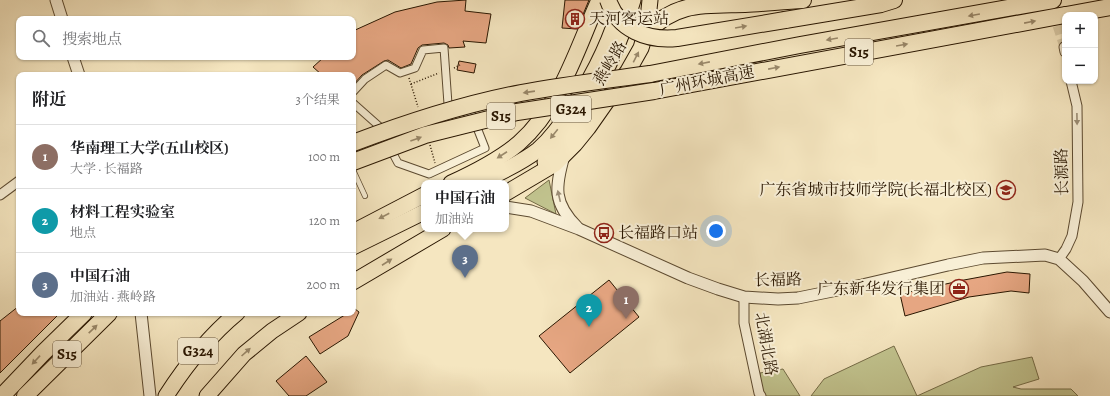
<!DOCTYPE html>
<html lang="zh">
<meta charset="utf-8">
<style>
body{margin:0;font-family:Alegreya,"Noto Serif SC",serif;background:#f2f2f2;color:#202124}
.controls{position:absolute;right:12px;top:12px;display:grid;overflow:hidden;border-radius:8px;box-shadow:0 1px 3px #0004}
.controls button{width:36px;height:36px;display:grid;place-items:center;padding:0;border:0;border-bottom:1px solid #e0e0e0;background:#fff;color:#202124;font:20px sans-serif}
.you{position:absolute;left:716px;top:231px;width:14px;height:14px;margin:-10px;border:3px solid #fff;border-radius:50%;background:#1a73e8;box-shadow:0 0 0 6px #1a73e833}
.badge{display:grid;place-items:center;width:26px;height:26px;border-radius:50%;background:#8f2418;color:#fff;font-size:13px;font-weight:700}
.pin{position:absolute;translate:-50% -33px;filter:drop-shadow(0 1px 2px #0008)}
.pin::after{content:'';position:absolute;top:21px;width:14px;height:12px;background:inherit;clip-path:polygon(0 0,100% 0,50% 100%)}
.popup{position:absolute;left:421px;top:180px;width:88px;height:52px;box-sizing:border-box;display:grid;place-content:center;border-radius:8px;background:#fff;filter:drop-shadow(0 1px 3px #0005);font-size:13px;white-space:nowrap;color:#757577}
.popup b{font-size:15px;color:#202124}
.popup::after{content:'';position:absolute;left:50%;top:100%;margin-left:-8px;border:8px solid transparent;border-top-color:#fff}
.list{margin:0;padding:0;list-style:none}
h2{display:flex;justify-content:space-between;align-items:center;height:52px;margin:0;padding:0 16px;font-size:17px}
h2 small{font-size:13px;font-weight:400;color:#757577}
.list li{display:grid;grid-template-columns:26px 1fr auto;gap:12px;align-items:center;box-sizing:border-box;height:64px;padding:0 16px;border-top:1px solid #e0e0e0}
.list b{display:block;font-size:15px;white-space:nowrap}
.list p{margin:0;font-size:13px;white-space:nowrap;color:#757577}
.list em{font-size:13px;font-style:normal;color:#757577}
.icon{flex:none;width:22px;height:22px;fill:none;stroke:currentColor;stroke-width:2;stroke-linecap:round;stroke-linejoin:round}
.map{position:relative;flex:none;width:1110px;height:396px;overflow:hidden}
.search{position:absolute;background:#fff;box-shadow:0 1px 3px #0004;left:16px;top:16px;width:340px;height:44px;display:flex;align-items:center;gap:10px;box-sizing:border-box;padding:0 14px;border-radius:8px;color:#757577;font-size:15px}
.panel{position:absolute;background:#fff;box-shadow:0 1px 3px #0004;left:16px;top:72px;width:340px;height:244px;border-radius:8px}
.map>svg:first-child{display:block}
.green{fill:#c1c38e;stroke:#756c47}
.building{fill:#e6a682;stroke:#291600}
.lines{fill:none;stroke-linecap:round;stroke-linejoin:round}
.minor-tunnel{stroke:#d6c7a3;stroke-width:9;stroke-dasharray:9 4.5;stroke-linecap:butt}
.service-casing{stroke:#5c4a30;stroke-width:6}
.pedestrian-casing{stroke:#5c4a30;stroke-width:9}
.minor-casing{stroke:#5c4a30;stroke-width:11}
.tertiary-casing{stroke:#5c4a30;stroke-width:13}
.trunk-casing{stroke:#291600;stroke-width:17}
.motorway-casing{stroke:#291600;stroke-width:18}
.path{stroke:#291600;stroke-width:1.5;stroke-dasharray:1 2;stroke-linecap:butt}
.service{stroke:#f8efd6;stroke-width:4.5}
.pedestrian{stroke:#f8efd6;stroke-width:7}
.minor{stroke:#f8efd6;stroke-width:9}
.tertiary{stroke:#f8efd6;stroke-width:11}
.trunk{stroke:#f5e6c0;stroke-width:15}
.motorway{stroke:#f5e6c0;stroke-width:16}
.motorway-bridge-casing{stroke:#291600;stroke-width:18;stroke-linecap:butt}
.motorway-bridge{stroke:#f5e6c0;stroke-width:16}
.oneway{fill:#99886a}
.oneway2{fill:#9b8d76}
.labels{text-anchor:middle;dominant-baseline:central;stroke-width:4;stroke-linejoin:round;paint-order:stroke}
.shield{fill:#f8efd6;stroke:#675740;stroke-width:1}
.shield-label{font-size:15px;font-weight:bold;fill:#291600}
.poi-label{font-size:16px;fill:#291600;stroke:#f8efd6;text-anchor:start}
.street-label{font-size:16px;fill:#291600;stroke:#f8efd6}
</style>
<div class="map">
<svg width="1110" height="396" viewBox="0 0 1110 396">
<rect width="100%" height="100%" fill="#f5e6c0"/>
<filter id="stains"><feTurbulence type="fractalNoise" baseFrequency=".005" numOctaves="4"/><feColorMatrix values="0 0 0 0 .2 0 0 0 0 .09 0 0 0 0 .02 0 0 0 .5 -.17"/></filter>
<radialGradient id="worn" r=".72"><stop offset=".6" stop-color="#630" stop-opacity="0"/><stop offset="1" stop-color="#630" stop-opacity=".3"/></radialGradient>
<g class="green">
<path d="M549,180L556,214L525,198Z"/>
<path d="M894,346L917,396H811L824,379Z"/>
<path d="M1032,357L1039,379L1013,387L1021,389H1071L1078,396H917L981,367Z"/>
<path d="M783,369L800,396H762L760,373Z"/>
</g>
<g class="building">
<path d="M466,0L465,11L491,14L486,43L463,41L465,47L449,48L448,45L444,43L422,45L418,48L411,64L401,68L388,60L384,61L362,75L353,85V75H322L313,67L324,57H353V31L395,12L437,2Z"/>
<path d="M565,0H589L577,29L562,28Z"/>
<path d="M459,61L476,64L474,73L457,70Z"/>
<path d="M1007,272L1030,274L1029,293L1011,291L969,297L905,316L900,294L964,280Z"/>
<path d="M609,280L639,317L570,373L539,336Z"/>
<path d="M19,306V313H60L0,373V321Z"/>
<path d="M355,309L359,312L348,336L320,354L309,337L348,313H353V310Z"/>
<path d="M306,356L327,382L306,396H289L276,381Z"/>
</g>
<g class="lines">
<path class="minor-tunnel" d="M1053,13L1064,47"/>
<g class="service-casing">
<path id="service" d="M353,170L365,196"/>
</g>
<g class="pedestrian-casing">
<g id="pedestrian">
<path d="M353,92L365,79L386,65L400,73L415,68L423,50L444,48L448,104L472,115L485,148L429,174L398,163L390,148"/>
<path d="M353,103L380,127L383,134"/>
</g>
</g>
<g class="minor-casing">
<g id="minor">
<path d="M1064,47L1065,52"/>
<path d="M0,195L19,181"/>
<path d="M1059,259L1066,249L1072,236L1078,202L1077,106L1071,81"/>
<path d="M744,297V323L759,393L761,396"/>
</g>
</g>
<g class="tertiary-casing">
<g id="tertiary">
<path d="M56,0L62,19"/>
<path d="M73,57L79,75"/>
<path d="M564,156C555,187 553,203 577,227"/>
<path d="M506,207L531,211L579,229L688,278L718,289L744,297L778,299L798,298L862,285L948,265L983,258L1045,255L1059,259L1083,281L1110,312"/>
<path d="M141,313L150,396"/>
</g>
</g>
<g class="trunk-casing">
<g id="trunk">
<path d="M545,162C556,151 566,137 575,123C602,83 619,47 633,0"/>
<path d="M451,183C475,172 499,160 519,143C561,106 577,48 599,0"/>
<path d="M479,183C499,173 520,164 538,150C553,137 563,121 574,105C596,71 612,39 622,0"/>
<path d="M506,193L555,164L575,144L588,128L628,71L641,48L647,28L650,0"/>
<path d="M353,232L424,195"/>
<path d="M353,247L424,212"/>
<path d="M353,282L443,229"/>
<path d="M166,396C186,365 208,337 237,313"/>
<path d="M207,396L244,354L272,331L299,313"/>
</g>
</g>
<g class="motorway-casing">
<g id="motorway">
<path d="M1066,15L1110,7"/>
<path d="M785,20L881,4L894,0"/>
<path d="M646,33C676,1 705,5 745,4C764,3 784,1 803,0"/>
<path d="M650,74L800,45L1053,0"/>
<path d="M654,91L1065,15"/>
<path d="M2,396L43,353L84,313"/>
<path d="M25,396L109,313"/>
</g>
</g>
<g class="path">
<path d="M454,68L460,65"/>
<path d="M409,78L418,107"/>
<path d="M411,84L439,73"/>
<path d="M430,145L435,163"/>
</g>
<use href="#service" class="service"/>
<use href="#pedestrian" class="pedestrian"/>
<use href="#minor" class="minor"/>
<use href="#tertiary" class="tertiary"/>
<use href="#trunk" class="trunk"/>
<use href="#motorway" class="motorway"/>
<g class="motorway-bridge-casing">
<g id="motorway-bridge">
<path d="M608,0C618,30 648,41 677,38L785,20"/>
<path d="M353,143C408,122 464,104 521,93C564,85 607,80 650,74"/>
<path d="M353,162L425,135L517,112L654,91"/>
</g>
</g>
<use href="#motorway-bridge" class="motorway-bridge"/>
</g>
<defs><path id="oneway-solid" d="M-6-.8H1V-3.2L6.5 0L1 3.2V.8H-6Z"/></defs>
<g class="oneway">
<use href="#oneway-solid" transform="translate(974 15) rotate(170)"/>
<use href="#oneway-solid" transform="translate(1030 22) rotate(-11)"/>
<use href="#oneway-solid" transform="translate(741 27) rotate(-10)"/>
<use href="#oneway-solid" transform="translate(832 39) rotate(170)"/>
<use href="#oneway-solid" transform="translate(902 45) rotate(-10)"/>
<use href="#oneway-solid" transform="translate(636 57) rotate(-63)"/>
<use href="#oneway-solid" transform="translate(704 63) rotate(169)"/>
<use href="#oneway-solid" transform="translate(774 68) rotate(-11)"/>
<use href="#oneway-solid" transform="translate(529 92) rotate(172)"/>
<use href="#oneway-solid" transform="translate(554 134) rotate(129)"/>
<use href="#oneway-solid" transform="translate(416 139) rotate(-20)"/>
<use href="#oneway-solid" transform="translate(502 155) rotate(147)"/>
<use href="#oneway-solid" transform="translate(384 216) rotate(152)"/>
<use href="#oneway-solid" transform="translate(387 262) rotate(-33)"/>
<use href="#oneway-solid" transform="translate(93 329) rotate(-44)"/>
<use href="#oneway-solid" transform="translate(246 352) rotate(-42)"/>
<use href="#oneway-solid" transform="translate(36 360) rotate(133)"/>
</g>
<g class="oneway2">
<use href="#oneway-solid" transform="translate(1077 119) rotate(89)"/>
<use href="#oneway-solid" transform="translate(559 196) rotate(-103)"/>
</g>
<defs>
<g id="building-ring" transform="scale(1)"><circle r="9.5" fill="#f8efd6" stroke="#8f2418" stroke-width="1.5"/><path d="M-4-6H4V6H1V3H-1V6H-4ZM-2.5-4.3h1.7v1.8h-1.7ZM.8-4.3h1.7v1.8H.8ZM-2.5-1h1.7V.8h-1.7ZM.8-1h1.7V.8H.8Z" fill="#8f2418"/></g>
<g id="university-ring" transform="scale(1)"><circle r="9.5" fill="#f8efd6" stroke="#8f2418" stroke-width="1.5"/><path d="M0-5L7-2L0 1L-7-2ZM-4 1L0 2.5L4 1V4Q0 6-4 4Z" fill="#8f2418"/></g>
<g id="bus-ring" transform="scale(1)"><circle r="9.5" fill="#f8efd6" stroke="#8f2418" stroke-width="1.5"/><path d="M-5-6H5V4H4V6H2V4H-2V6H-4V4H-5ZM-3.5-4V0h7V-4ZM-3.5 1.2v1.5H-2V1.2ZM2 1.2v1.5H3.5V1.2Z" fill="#8f2418"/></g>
<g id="office-ring" transform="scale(1)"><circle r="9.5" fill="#f8efd6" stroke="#8f2418" stroke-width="1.5"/><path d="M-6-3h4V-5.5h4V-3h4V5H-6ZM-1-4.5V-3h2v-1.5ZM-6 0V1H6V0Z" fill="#8f2418"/></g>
</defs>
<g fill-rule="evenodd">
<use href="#building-ring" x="575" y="19"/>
<use href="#university-ring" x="1006" y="190"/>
<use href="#bus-ring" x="604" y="233"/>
<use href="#office-ring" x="959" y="289"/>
</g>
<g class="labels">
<g class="shield">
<rect x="845" y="39" width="28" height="26" rx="3"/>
<rect x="551" y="96" width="40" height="26" rx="3"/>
<rect x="487" y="103" width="28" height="26" rx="3"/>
<rect x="178" y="338" width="40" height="26" rx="3"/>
<rect x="53" y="341" width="28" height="26" rx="3"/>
</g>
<g class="shield-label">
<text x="859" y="52">S15</text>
<text x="571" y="109">G324</text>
<text x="501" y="116">S15</text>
<text x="198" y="351">G324</text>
<text x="67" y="354">S15</text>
</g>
<g class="poi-label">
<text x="589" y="19">天河客运站</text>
<text x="992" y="190" text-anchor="end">广东省城市技师学院(长福北校区)</text>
<text x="618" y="233">长福路口站</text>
<text x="945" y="289" text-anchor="end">广东新华发行集团</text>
</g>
<g class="street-label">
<text transform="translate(610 63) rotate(-59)">燕岭路</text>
<text transform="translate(707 81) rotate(-11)">广州环城高速</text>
<text transform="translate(1062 172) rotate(-91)">长源路</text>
<text transform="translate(778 280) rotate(-1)">长福路</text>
<text transform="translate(766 344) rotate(80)">北湖北路</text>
</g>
</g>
<rect width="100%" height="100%" filter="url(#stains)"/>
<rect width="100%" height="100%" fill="url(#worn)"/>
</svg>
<div class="controls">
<button>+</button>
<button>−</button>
</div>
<div class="you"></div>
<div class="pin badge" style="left:626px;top:319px;background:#8d6e63">1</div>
<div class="pin badge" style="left:589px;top:327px;background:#0f9aa8">2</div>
<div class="pin badge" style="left:465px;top:278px;background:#5c6f8a">3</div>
<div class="popup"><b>中国石油</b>加油站</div>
<div class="search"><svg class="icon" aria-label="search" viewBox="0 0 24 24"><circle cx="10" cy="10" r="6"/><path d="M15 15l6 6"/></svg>搜索地点</div>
<section class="panel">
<h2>附近<small>3个结果</small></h2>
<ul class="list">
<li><span class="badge" style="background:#8d6e63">1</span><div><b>华南理工大学(五山校区)</b><p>大学 · 长福路</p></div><em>100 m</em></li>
<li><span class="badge" style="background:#0f9aa8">2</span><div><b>材料工程实验室</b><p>地点</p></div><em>120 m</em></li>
<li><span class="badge" style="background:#5c6f8a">3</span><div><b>中国石油</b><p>加油站 · 燕岭路</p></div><em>200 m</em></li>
</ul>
</section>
</div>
